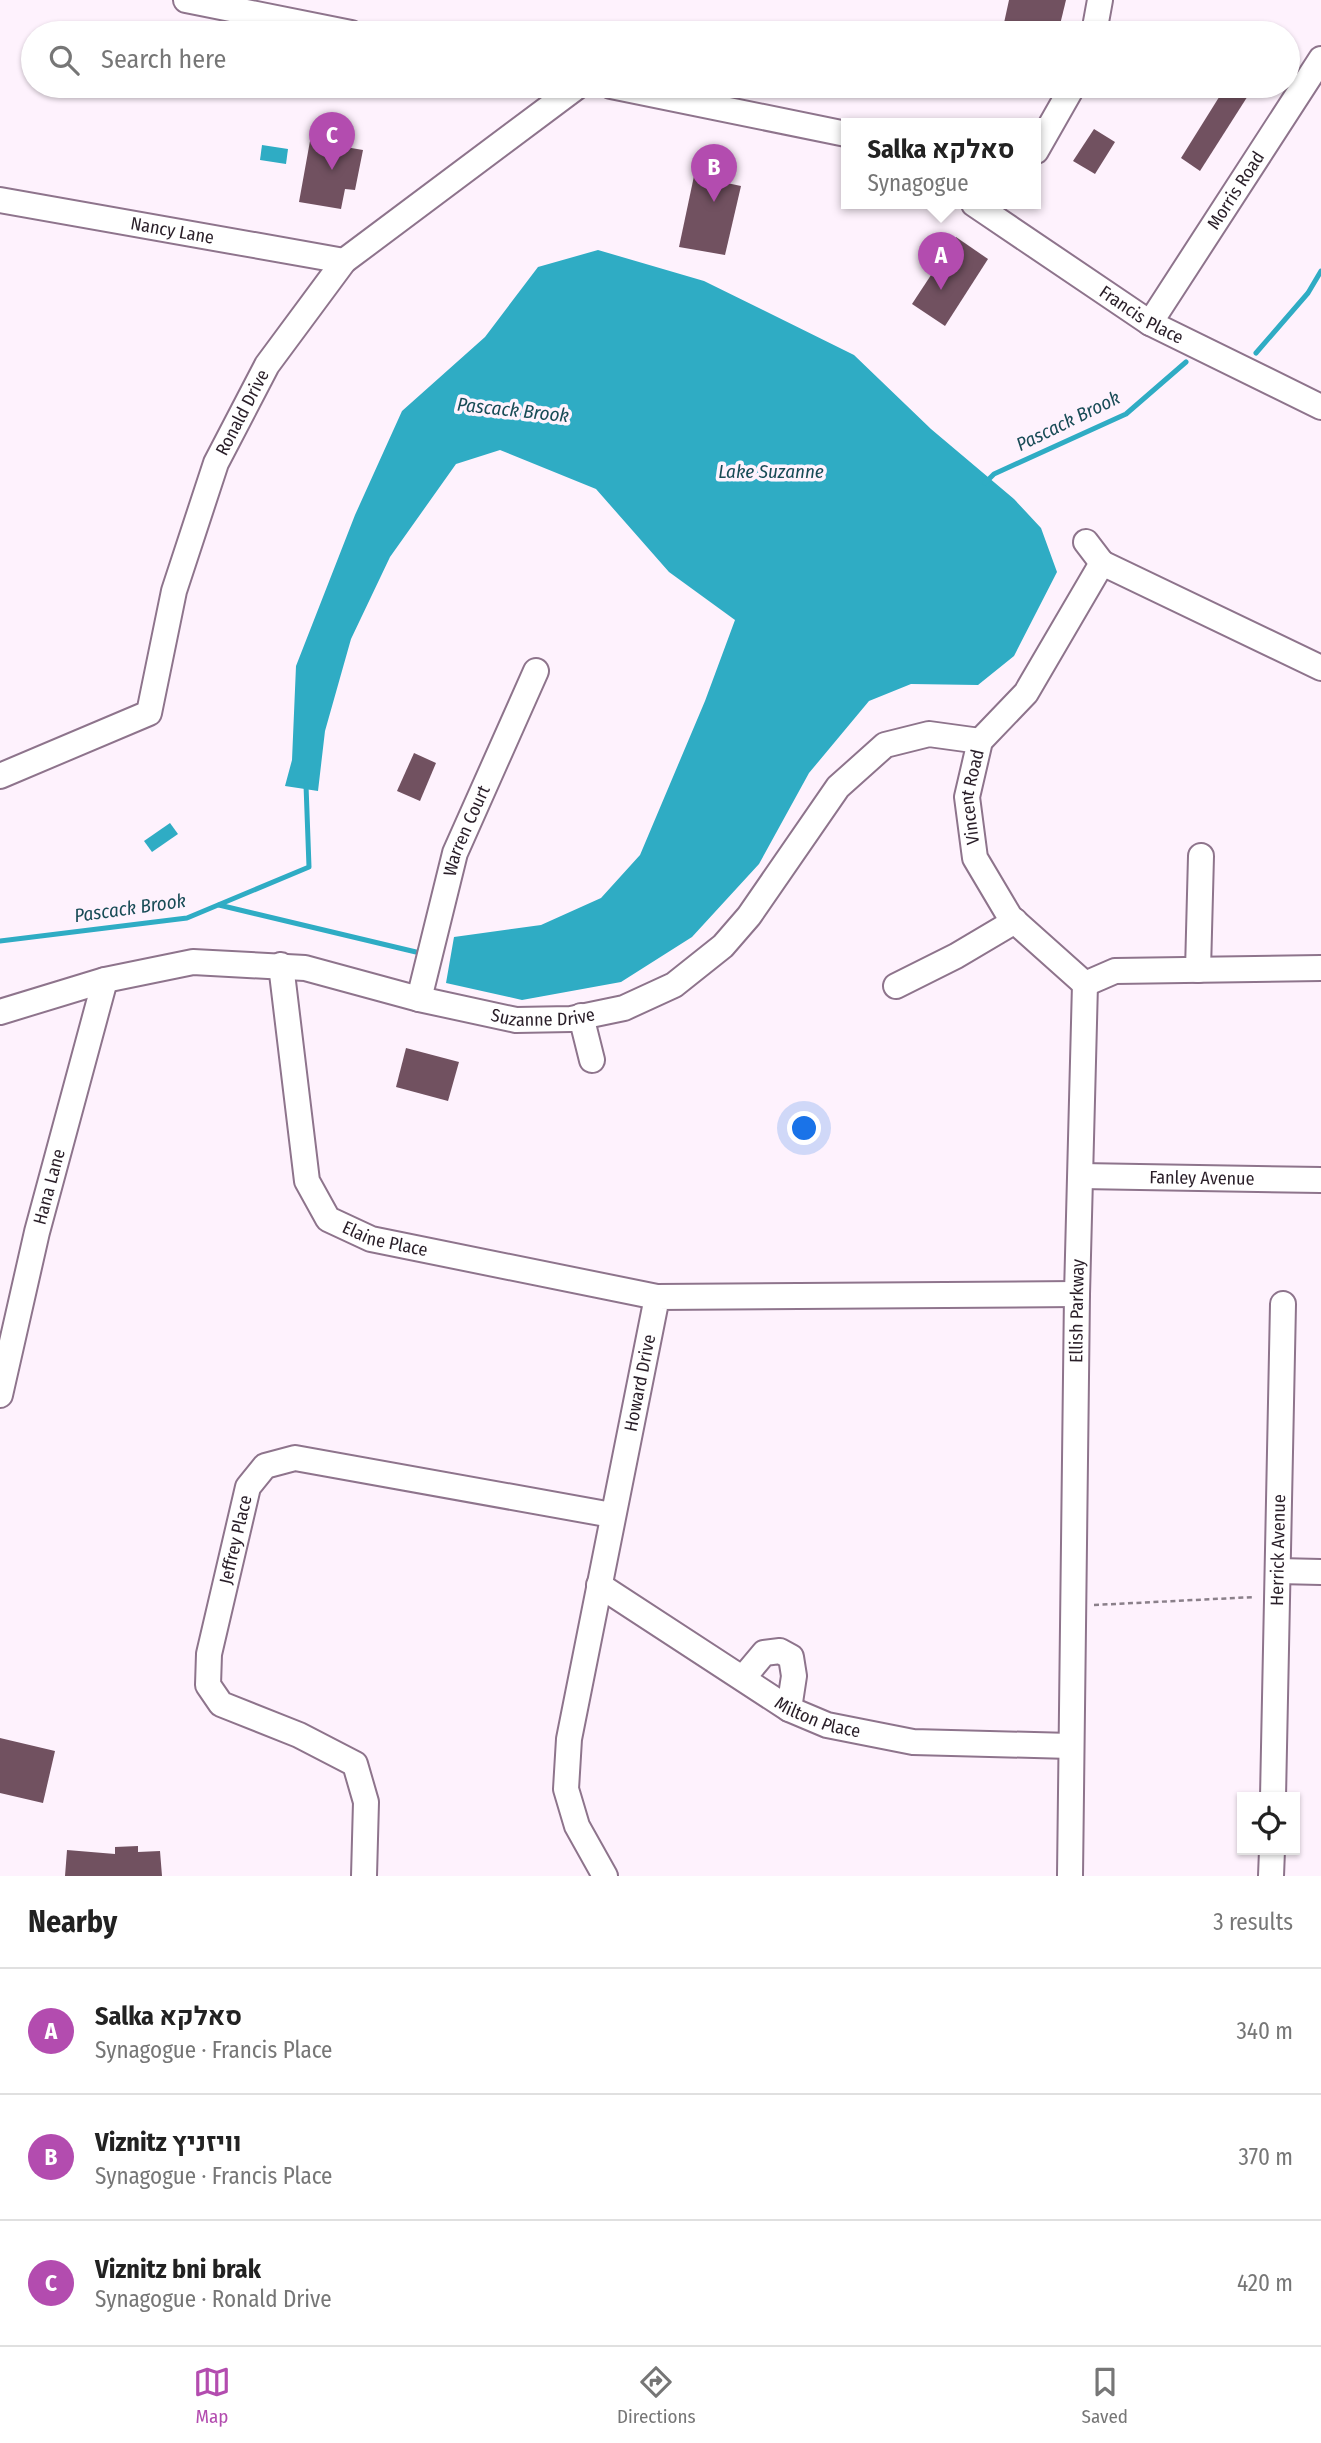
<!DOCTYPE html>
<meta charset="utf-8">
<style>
body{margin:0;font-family:"Fira Sans Condensed",Heebo,sans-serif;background:#f6f6f6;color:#222}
.controls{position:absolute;right:21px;bottom:21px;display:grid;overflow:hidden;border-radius:0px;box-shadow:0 2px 5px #0004}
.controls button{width:63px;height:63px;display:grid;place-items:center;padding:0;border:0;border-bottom:2px solid #e0e0e0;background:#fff;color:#222;font:35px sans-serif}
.you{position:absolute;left:805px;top:1129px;width:24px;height:24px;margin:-18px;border:5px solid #fff;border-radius:50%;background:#1a73e8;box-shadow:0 0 0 10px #1a73e833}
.badge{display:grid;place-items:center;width:46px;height:46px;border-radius:50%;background:#b34caf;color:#fff;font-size:23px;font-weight:700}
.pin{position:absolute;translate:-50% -58px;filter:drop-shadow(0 2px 4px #0008)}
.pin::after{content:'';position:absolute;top:37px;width:24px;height:21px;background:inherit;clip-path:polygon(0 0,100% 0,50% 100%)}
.popup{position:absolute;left:841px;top:118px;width:200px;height:91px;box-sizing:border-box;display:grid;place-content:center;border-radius:0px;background:#fff;filter:drop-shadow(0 2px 5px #0005);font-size:23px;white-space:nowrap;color:#767676}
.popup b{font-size:26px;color:#222}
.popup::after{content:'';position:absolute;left:50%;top:100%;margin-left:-14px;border:14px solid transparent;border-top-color:#fff}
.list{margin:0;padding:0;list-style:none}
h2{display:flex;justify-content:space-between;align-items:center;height:91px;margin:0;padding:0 28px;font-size:30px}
h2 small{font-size:23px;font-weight:400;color:#767676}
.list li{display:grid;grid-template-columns:46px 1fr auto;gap:21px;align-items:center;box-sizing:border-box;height:126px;padding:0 28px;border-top:2px solid #e0e0e0}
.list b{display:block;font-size:26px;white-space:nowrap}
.list p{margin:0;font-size:23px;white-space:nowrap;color:#767676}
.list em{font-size:23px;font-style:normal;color:#767676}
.icon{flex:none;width:38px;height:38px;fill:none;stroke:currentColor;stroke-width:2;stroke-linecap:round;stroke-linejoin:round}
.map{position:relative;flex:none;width:1321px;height:1876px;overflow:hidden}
.search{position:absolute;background:#fff;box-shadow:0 2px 5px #0004;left:21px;right:21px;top:21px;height:77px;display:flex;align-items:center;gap:18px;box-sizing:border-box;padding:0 24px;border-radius:38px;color:#767676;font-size:26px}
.sheet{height:469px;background:#fff}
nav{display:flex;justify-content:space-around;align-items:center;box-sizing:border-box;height:98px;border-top:2px solid #e0e0e0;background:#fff;font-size:19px;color:#767676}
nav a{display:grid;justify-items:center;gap:4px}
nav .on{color:#b34caf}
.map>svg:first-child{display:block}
.water{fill:#2facc4}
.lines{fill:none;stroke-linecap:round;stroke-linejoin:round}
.stream{stroke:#2facc4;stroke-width:5}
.building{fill:#715160}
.minor-casing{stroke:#8e748c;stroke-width:28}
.path{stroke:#8b808a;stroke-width:2.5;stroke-dasharray:5 3.5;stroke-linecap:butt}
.minor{stroke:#fff;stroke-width:24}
.labels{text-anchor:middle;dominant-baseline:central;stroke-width:7;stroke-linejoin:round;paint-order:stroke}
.street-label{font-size:18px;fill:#291e28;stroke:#fef2fd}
.water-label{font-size:19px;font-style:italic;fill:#184b56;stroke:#fef2fd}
</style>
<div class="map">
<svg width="1321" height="1876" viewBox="0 0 1321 1876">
<rect width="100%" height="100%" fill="#fef2fd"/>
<g class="water">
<path d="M262,145L288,149L286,164L260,160Z"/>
<path d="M598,250L704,281L854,355L931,429L1014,499L1041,528L1057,572L1014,656L978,685L911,684L869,701L809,773L759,864L692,937L621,982L522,1000L446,983L454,937L541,925L601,898L640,855L705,701L735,620L669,572L596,489L500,450L456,464L390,557L351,639L325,731L318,791L285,786L292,760L296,666L355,515L402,411L485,337L538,267Z"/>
<path d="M170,823L178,834L152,852L144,841Z"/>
</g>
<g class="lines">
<g class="stream">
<path d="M1256,353L1308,293L1321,271"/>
<path d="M985,483L994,474L1126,414L1186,362"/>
<path d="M219,905L416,952"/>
<path d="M0,941L187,918L309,867L306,785"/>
</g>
</g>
<g class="building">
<path d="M1009,0H1066L1058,33L1002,32Z"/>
<path d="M1226,86H1242L1251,91L1200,171L1181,158Z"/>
<path d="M1094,129L1115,142L1095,174L1073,161Z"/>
<path d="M310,141L363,150L355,190L345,189L341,209L299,202Z"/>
<path d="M694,176L741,186L725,255L679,247Z"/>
<path d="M956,237L988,259L945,326L912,304Z"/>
<path d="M414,753L436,763L420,801L397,791Z"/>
<path d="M406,1048L459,1062L448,1101L396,1087Z"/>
<path d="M0,1738L55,1751L43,1803L0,1793Z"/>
<path d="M138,1846V1852L160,1851L162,1876H65L67,1850L115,1854V1847Z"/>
</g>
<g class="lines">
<g class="minor-casing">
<g id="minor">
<path d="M186,0L351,33"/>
<path d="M1094,33L1100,0"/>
<path d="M611,86L846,134"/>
<path d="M1036,151L1073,86"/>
<path id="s1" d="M0,200L344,261"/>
<path id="s2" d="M974,204L1150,323L1321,407"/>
<path id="s3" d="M1150,323L1321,59"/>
<path d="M1086,542L1102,563"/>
<path id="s4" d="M0,776L149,713L174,591L216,463L267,365L344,261L578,86"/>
<path id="s5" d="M281,965L307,1181L328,1219L371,1239L657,1297"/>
<path d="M1198,970L1201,856"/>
<path id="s6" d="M1085,984L1010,917L975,858L967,797L980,741L1026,693L1102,563L1321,668"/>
<path d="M1085,984L1115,971L1321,968"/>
<path d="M896,986L956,956L1015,921"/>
<path id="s7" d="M419,999L455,853L536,671"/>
<path id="s8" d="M0,1012L105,980L193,962L305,968L419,999L516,1020L571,1019L624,1008L674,985L723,946L749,916L838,787L885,745L929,734L980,741"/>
<path d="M581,1016L592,1060"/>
<path id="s9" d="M1081,1176L1321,1180"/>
<path id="s10" d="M0,1395L37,1232L105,980"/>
<path d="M1278,1571L1321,1572"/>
<path id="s11" d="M599,1585L789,1709L827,1725L913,1742L1071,1746"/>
<path d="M743,1678L764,1653L780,1651L791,1657L794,1676L789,1709"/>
<path id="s12" d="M1273,1797L1283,1304"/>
<path id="s13" d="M364,1876L366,1802L355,1764L299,1735L221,1704L208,1685L209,1654L248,1487L265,1466L295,1458L612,1515"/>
<path id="s14" d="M605,1876L577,1826L566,1789L569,1739L657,1297L1077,1294"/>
<path id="s15" d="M1070,1876L1077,1294L1085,984"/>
<path d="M1271,1876L1272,1850"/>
</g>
</g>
<path class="path" d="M1094,1605L1255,1597"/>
<use href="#minor" class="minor"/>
</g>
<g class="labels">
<g class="street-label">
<text stroke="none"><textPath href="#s3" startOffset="158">Morris Road</textPath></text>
<text stroke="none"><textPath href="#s1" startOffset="175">Nancy Lane</textPath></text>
<text stroke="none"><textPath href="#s2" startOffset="201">Francis Place</textPath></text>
<text stroke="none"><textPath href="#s4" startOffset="478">Ronald Drive</textPath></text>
<text stroke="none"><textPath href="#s6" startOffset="231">Vincent Road</textPath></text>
<text stroke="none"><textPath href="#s7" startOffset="175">Warren Court</textPath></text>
<text stroke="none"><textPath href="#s8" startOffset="556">Suzanne Drive</textPath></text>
<text stroke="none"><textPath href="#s9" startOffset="121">Fanley Avenue</textPath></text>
<text stroke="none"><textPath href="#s10" startOffset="214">Hana Lane</textPath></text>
<text stroke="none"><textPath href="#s5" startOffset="322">Elaine Place</textPath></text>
<text stroke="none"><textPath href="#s15" startOffset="565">Ellish Parkway</textPath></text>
<text stroke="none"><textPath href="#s14" startOffset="509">Howard Drive</textPath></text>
<text stroke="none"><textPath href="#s13" startOffset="432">Jeffrey Place</textPath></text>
<text stroke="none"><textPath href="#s12" startOffset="247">Herrick Avenue</textPath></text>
<text stroke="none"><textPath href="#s11" startOffset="257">Milton Place</textPath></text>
</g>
<g class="water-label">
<text transform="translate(513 410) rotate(6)">Pascack Brook</text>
<text transform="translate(1068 421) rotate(-26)">Pascack Brook</text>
<text x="771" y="471">Lake Suzanne</text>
<text transform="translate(130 908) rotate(-8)">Pascack Brook</text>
</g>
</g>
</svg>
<div class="controls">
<button><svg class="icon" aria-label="locate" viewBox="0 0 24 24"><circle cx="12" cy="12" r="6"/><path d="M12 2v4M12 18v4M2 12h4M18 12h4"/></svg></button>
</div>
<div class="you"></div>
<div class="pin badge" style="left:941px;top:290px">A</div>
<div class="popup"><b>Salka סאלקא</b>Synagogue</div>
<div class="pin badge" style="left:714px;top:202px">B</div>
<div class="pin badge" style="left:332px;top:170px">C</div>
<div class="search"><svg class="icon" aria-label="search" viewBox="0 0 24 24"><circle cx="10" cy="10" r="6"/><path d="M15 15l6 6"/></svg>Search here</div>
</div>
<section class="sheet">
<h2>Nearby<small>3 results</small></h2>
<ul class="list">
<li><span class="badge">A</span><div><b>Salka סאלקא</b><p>Synagogue · Francis Place</p></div><em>340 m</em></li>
<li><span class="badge">B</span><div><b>Viznitz וויזניץ</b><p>Synagogue · Francis Place</p></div><em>370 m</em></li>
<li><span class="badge">C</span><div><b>Viznitz bni brak</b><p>Synagogue · Ronald Drive</p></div><em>420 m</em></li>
</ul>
</section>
<nav>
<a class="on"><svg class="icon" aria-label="map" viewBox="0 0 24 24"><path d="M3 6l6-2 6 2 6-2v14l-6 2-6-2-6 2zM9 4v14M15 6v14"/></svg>Map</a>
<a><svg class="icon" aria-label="directions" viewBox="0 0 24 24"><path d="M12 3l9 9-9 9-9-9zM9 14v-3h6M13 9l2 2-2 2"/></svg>Directions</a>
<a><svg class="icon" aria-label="saved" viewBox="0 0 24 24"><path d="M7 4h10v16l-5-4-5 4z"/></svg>Saved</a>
</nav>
